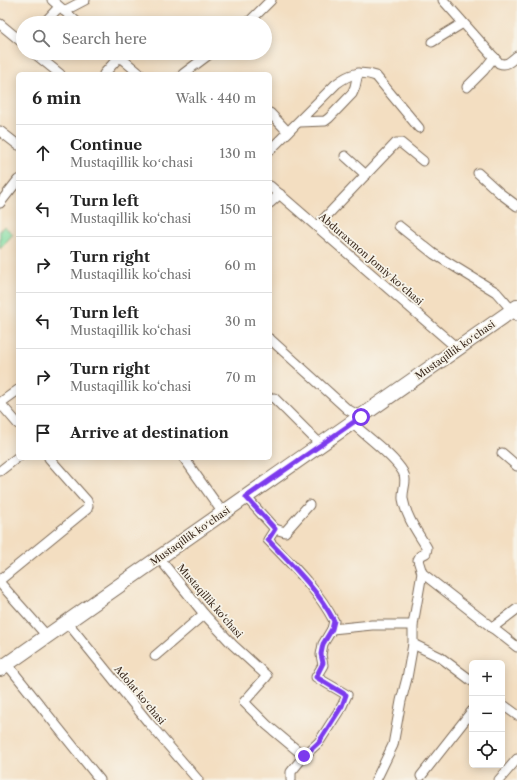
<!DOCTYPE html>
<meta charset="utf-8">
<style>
body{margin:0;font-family:"Libre Caslon Text",serif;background:#f2f2f2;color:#222}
.controls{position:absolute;right:12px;bottom:12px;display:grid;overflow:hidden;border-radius:6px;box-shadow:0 2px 10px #0003}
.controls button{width:36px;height:36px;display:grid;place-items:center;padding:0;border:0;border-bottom:1px solid #e0e0e0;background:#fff;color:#222;font:20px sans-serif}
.stop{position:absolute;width:12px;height:12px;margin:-9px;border:3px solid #7c3aed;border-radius:50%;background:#fff}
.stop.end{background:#7c3aed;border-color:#fff;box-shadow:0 1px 4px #0008}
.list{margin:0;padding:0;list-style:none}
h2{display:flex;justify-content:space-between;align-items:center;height:52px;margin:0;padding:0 16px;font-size:17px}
h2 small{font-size:13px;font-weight:400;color:#767676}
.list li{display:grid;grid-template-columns:26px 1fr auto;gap:12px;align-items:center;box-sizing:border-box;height:56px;padding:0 16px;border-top:1px solid #e0e0e0}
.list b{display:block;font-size:15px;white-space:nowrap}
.list p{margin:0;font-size:13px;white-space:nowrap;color:#767676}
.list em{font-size:13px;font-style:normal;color:#767676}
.icon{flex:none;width:22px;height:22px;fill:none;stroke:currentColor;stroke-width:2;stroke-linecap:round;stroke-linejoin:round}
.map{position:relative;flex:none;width:517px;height:780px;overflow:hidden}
.search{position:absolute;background:#fff;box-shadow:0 2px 10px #0003;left:16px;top:16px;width:256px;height:44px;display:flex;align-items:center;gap:10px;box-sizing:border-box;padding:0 14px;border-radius:22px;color:#767676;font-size:15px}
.panel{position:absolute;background:#fff;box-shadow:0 2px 10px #0003;left:16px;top:72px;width:256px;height:388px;border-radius:6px}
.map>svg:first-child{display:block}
.green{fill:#83dda3;stroke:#5f8460}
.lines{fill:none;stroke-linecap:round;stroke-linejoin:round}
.street-casing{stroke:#7b6957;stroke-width:11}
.primary-casing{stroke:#7b6957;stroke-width:16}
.street{stroke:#fff;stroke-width:9}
.primary{stroke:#fff;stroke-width:14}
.route{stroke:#7c3aed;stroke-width:5}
.labels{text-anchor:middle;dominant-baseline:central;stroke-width:3.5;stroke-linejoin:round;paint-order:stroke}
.street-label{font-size:10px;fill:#3b2a1e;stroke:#f7f3e8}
</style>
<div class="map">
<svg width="517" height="780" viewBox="0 0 517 780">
<rect width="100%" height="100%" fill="#f7f3e8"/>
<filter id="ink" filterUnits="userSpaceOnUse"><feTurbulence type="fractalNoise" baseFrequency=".025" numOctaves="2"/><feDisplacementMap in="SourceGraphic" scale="8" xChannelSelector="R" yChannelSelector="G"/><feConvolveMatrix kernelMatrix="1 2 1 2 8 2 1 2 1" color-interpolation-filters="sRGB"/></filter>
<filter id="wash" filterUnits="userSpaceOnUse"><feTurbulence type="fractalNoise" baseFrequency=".012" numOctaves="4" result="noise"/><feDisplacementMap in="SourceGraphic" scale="16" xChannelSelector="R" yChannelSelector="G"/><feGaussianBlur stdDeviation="0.9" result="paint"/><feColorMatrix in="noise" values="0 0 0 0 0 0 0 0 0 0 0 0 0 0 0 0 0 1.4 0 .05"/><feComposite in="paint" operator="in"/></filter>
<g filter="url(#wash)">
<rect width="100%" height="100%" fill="#f3dec1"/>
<path class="green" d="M4,226L13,234L0,249V231Z"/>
</g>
<g filter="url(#ink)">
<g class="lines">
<g class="street-casing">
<g id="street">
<path d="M52,0L78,23"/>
<path d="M443,0L499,63C507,66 511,61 517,56"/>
<path d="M64,11L85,0"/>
<path d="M44,23L59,7"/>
<path d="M248,23L271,0"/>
<path d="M0,24L23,43"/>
<path d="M432,42L463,23"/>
<path d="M34,53L60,74"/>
<path d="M115,53L140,74"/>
<path d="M104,74L119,57"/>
<path d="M183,74L211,53"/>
<path d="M467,87L484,70L494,57"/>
<path d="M270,113L288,132"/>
<path d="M299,122L325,121L329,118L352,94L355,87L358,73"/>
<path d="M0,131L18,145"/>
<path d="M270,150L336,84C349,74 360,70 376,76L419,128"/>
<path d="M345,156L366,175"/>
<path d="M478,173L501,194L517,206"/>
<path d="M270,186L458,349"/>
<path d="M0,203L18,180"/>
<path d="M270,203L280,194"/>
<path d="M317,226L396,143H401L423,161"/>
<path d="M399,226L434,254L496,292L517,316"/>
<path d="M270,339L347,409L361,417"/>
<path d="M274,398L321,445"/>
<path d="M0,403L18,424"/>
<path d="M0,403L18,390"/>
<path d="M352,423C366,436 394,456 403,472C408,481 402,489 403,499C406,517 418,533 427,548L426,553L420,556L418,560L422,573L413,625V644L407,678L401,701L393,745L376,780"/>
<path d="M502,453L517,466"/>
<path d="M184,458L223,513"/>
<path d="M0,471L18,457"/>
<path d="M246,497L275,529L268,540C292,565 318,590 334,621L332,629"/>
<path d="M275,529L285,532L309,505"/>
<path d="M159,558L204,614L233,645L267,676L244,702L267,725L304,756L291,772V780"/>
<path d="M422,573L517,647"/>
<path d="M0,580L87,509L88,506L87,501L49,458"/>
<path d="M0,583L47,636"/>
<path d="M67,622L148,722L198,780"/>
<path d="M492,628L517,609"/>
<path d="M413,644L440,657L472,681"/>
<path d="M155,656L204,614"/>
<path d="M7,664L100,780"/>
<path d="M502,704L517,715"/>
<path d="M304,756L319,742L342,706L347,695L316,677L323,665L321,655L323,644L332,629L372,625H413"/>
<path d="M421,776L472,711"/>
<path d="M499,780L517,759"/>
</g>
</g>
<g class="primary-casing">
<path id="primary" d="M0,669L517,307"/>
</g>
<use href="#street" class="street"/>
<use href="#primary" class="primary"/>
</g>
</g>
<g class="lines" filter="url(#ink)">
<path class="route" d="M304,756L319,742L342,706L346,695L316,677L323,663L321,654L323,644L332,629L334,621C318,590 292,565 268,540L275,529L246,497L361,417"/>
</g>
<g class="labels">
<g class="street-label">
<text transform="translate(371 259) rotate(41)">Abduraxmon Jomiy koʻchasi</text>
<text transform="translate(455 350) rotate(-35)">Mustaqillik koʻchasi</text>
<text transform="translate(190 536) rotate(-35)">Mustaqillik koʻchasi</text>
<text transform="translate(210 601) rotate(49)">Mustaqillik ko‘chasi</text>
<text transform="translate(140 695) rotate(50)">Adolat koʻchasi</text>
</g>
</g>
</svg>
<div class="controls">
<button>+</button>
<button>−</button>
<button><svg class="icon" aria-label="locate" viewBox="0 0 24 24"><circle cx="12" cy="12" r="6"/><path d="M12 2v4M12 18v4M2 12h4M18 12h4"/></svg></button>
</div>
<div class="stop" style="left:361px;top:417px"></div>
<div class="stop end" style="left:304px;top:756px"></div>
<div class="search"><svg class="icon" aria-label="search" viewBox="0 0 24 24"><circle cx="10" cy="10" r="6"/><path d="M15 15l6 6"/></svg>Search here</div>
<section class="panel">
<h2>6 min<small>Walk · 440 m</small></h2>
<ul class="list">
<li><svg class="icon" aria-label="ahead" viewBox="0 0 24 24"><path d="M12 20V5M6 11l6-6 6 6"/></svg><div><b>Continue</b><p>Mustaqillik koʻchasi</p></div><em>130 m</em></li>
<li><svg class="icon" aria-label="left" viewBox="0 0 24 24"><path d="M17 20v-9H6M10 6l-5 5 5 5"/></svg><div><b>Turn left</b><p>Mustaqillik ko‘chasi</p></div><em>150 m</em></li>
<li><svg class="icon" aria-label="right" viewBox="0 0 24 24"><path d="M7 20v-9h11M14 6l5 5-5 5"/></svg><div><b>Turn right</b><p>Mustaqillik ko‘chasi</p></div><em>60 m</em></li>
<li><svg class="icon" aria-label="left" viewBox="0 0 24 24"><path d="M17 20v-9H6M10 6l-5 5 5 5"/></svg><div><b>Turn left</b><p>Mustaqillik ko‘chasi</p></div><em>30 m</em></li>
<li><svg class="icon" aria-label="right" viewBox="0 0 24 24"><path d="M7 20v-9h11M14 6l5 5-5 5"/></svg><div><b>Turn right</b><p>Mustaqillik ko‘chasi</p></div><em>70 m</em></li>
<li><svg class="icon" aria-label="arrive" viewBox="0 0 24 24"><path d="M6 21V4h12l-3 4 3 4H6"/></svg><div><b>Arrive at destination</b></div></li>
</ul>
</section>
</div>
